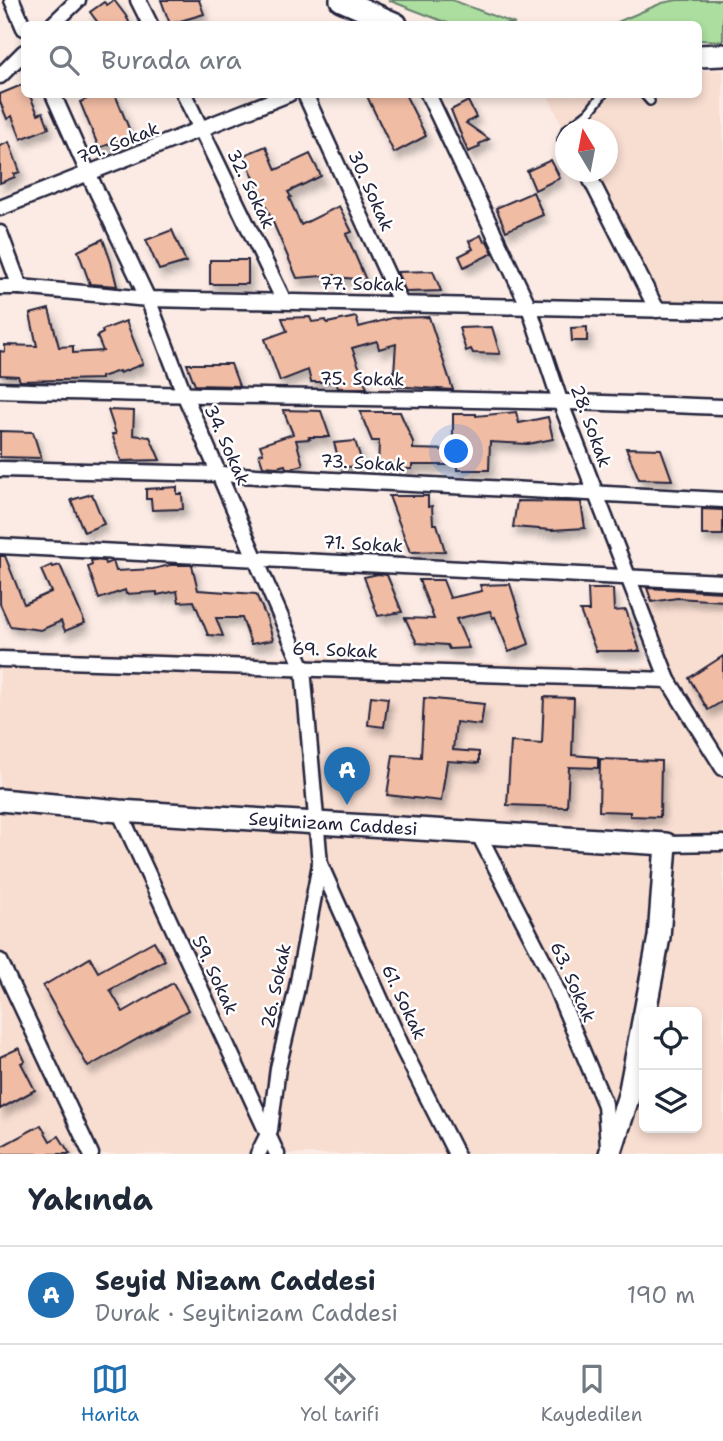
<!DOCTYPE html>
<html lang="tr">
<meta charset="utf-8">
<style>
body{margin:0;font-family:"Shantell Sans",sans-serif;background:#f6f6f7;color:#1f2937}
.controls{position:absolute;right:21px;bottom:21px;display:grid;overflow:hidden;border-radius:10px;box-shadow:0 4px 10px #0003}
.controls button{width:63px;height:63px;display:grid;place-items:center;padding:0;border:0;border-bottom:2px solid #e0e1e3;background:#fff;color:#1f2937;font:35px sans-serif}
.compass{position:absolute;left:555px;top:119px;width:63px;height:63px;border-radius:50%;background:#fff;box-shadow:0 4px 10px #0003;rotate:350deg}
.you{position:absolute;left:457px;top:452px;width:24px;height:24px;margin:-18px;border:5px solid #fff;border-radius:50%;background:#1a73e8;box-shadow:0 0 0 10px #1a73e833}
.badge{display:grid;place-items:center;width:46px;height:46px;border-radius:50%;background:#1f6fb2;color:#fff;font-size:23px;font-weight:700}
.pin{position:absolute;translate:-50% -58px;filter:drop-shadow(0 2px 4px #0008)}
.pin::after{content:'';position:absolute;top:37px;width:24px;height:21px;background:inherit;clip-path:polygon(0 0,100% 0,50% 100%)}
.list{margin:0;padding:0;list-style:none}
h2{display:flex;justify-content:space-between;align-items:center;height:91px;margin:0;padding:0 28px;font-size:30px}
h2 small{font-size:23px;font-weight:400;color:#747a83}
.list li{display:grid;grid-template-columns:46px 1fr auto;gap:21px;align-items:center;box-sizing:border-box;height:98px;padding:0 28px;border-top:2px solid #e0e1e3}
.list b{display:block;font-size:26px;white-space:nowrap}
.list p{margin:0;font-size:23px;white-space:nowrap;color:#747a83}
.list em{font-size:23px;font-style:normal;color:#747a83}
.icon{flex:none;width:38px;height:38px;fill:none;stroke:currentColor;stroke-width:2;stroke-linecap:round;stroke-linejoin:round}
.map{position:relative;flex:none;width:723px;height:1154px;overflow:hidden}
.search{position:absolute;background:#fff;box-shadow:0 4px 10px #0003;left:21px;right:21px;top:21px;height:77px;display:flex;align-items:center;gap:18px;box-sizing:border-box;padding:0 24px;border-radius:10px;color:#747a83;font-size:26px}
.sheet{height:189px;background:#fff}
nav{display:flex;justify-content:space-around;align-items:center;box-sizing:border-box;height:98px;border-top:2px solid #e0e1e3;background:#fff;font-size:19px;color:#747a83}
nav a{display:grid;justify-items:center;gap:4px}
nav .on{color:#1f6fb2}
.map>svg:first-child{display:block}
.built{fill:#f8ddd1;fill-rule:evenodd}
.green{fill:#acde9f;stroke:#67806d;stroke-width:2}
.building{fill:#f1bca4;stroke:#22223b;stroke-width:2;filter:url(#shadow)}
.lines{fill:none;stroke-linecap:round;stroke-linejoin:round}
.lane-casing{stroke:#22223b;stroke-width:12}
.street-casing{stroke:#22223b;stroke-width:19}
.secondary-casing{stroke:#22223b;stroke-width:26}
.lane{stroke:#fff;stroke-width:7}
.street{stroke:#fff;stroke-width:14}
.secondary{stroke:#fff;stroke-width:21}
.labels{text-anchor:middle;dominant-baseline:central;stroke-width:5;stroke-linejoin:round;paint-order:stroke}
.street-label{font-size:18px;fill:#22223b;stroke:#fff}
</style>
<div class="map">
<svg width="723" height="1154" viewBox="0 0 723 1154">
<defs>
<filter id="shadow"><feDropShadow dx="4" dy="7" stdDeviation="3.5" flood-color="#0004"/></filter>
</defs>
<rect width="100%" height="100%" fill="#fbebe4"/>
<filter id="ink" filterUnits="userSpaceOnUse"><feTurbulence type="fractalNoise" baseFrequency=".0143" numOctaves="2"/><feDisplacementMap in="SourceGraphic" scale="14" xChannelSelector="R" yChannelSelector="G"/><feConvolveMatrix kernelMatrix="1 2 1 2 8 2 1 2 1" color-interpolation-filters="sRGB"/></filter>
<g filter="url(#ink)">
<g class="built">
<path d="M723,70V301L645,300L584,172H608V130H566L565,132L548,95L698,94L699,71Z"/>
<path d="M628,569L723,576V1154H0V648L669,668ZM644,1012H697V1128H644Z"/>
</g>
<g class="green">
<path d="M388,0H452L515,24H450Z"/>
<path d="M677,0H723V41L699,40L698,24H613L662,3Z"/>
</g>
<g class="building">
<path d="M114,0L126,16L130,24H99L90,12L104,2L107,5Z"/>
<path d="M161,0H199L204,14L170,24Z"/>
<path d="M24,84V94H29L38,114L43,112L49,128L21,139L12,116L7,119L0,102V94Z"/>
<path d="M98,94H115L132,136L99,148L80,102Z"/>
<path d="M366,94H405L426,136L394,153Z"/>
<path d="M468,101L476,117L466,123L489,139L479,144L480,147L468,152L451,110Z"/>
<path d="M9,142L20,172L14,174L15,177L0,183V146Z"/>
<path d="M266,146L276,170L310,154L321,176L288,192L291,197L289,198L301,225L339,206L352,232L346,234L366,280L336,277L335,275L297,278L244,155Z"/>
<path d="M551,160L560,178L535,190L527,171Z"/>
<path d="M533,192L543,215L506,231L496,208Z"/>
<path d="M172,230L186,262L159,270L146,240Z"/>
<path d="M481,235L484,242L487,241L493,253L464,267L459,256L473,249L469,241Z"/>
<path d="M103,239L111,262L117,286L90,284L78,251Z"/>
<rect x="210" y="260" width="38" height="24"/>
<path d="M433,271L441,291L406,292L397,272Z"/>
<path d="M49,309L59,347L73,346V353L103,351L97,336L103,333L102,330L126,321L143,364L120,373L119,371L101,377V379L20,381L18,376L0,375V351L5,352V345L37,346L30,314Z"/>
<path d="M310,317L312,322L326,320L327,323L356,317L359,327L392,318L429,317L453,390L393,386L396,344L379,349L377,341L352,348L367,388H338L336,382H311L308,370L280,381L265,339L287,331L282,318Z"/>
<path d="M492,327L500,354L473,353L471,349L466,351L459,328Z"/>
<path d="M587,327V341H572L571,328Z"/>
<path d="M187,364H231L239,386L195,385Z"/>
<path d="M108,410L134,411L133,435L150,437L160,460L121,461L112,434H116Z"/>
<path d="M283,410L321,411L330,437H309L310,439L296,440L303,465L292,468H286L285,465L277,467L263,466L259,454L263,453L260,445L293,434Z"/>
<path d="M360,412H400L413,442V449L453,450V414H476V416L516,412L519,423L548,417L553,439L528,444L490,442L489,470H457V466L453,465H412V469H378L379,441H372Z"/>
<path d="M0,431L33,432L41,458L0,457Z"/>
<path d="M355,441L363,465L341,468L334,443Z"/>
<path d="M626,448L661,449L672,480L639,479Z"/>
<path d="M177,487V494H182L183,509L152,510L151,499H146V489Z"/>
<path d="M92,494L104,524L84,532L71,500Z"/>
<path d="M389,496H428V507L432,506L433,524H437L445,551L410,552Z"/>
<path d="M517,501L581,502L585,528L552,530L513,527Z"/>
<path d="M702,509L723,510V535H702Z"/>
<path d="M0,556H5L24,604L51,592L41,570L52,565L53,567L60,565L85,623L65,631L61,621L41,630L10,626L0,604Z"/>
<path d="M91,560L104,561L105,564L113,561L116,571L153,569L170,565H192L198,590L256,594L267,619L273,640L251,644L242,618H216L223,636L208,635L194,601L179,602L177,591L157,595V592L126,594L125,590L99,599L88,567L92,565Z"/>
<path d="M378,574L387,575L402,612L378,616L364,577Z"/>
<path d="M419,580H443L450,598L482,591L480,585L510,584L529,644L509,652L495,617L493,618L490,611L456,619L469,648L449,649L447,645L417,643L405,618L434,619Z"/>
<path d="M647,588L723,592V601L677,598L652,602Z"/>
<path d="M588,589H613L614,611L626,610L640,651H596L580,611H589Z"/>
<path d="M723,656V701L708,710L689,678Z"/>
<path d="M371,696L388,698L384,727L368,725Z"/>
<path d="M544,697L574,698L572,755L598,757V768L569,767L567,807L507,805L511,742L542,744Z"/>
<path d="M424,698L484,704L481,725L456,722L453,750L479,752V763L447,761L441,801L387,795L393,755L421,757Z"/>
<path d="M600,759L661,761L660,817L630,816V812L599,811Z"/>
<path d="M154,941L165,960L110,990L123,1012L173,983L188,1010L88,1067L43,986L90,958L98,972Z"/>
<path d="M19,1048L25,1061L21,1063L35,1090L0,1109V1057Z"/>
<path d="M41,1125L50,1141L59,1136L70,1154H0V1147Z"/>
</g>
<g class="lines">
<g class="lane-casing">
<g id="lane">
<path d="M644,94L650,101"/>
<path d="M566,130L589,112L603,94"/>
<path d="M566,130L562,140L566,146"/>
</g>
</g>
<g class="street-casing">
<g id="street">
<path d="M12,0L24,28"/>
<path d="M138,0L150,24"/>
<path d="M53,24L78,0"/>
<path d="M0,76L24,52"/>
<path d="M53,94L89,175L148,299L185,396L303,668L320,864L296,992L278,1068L270,1130L258,1154"/>
<path d="M184,94L284,301"/>
<path d="M305,94L401,304"/>
<path d="M428,94L529,307L560,401L668,680L723,768"/>
<path d="M591,180L657,310"/>
<path d="M0,208L289,94"/>
<path d="M0,233L20,287"/>
<path d="M0,287H20L148,299L723,311"/>
<path d="M0,390C241,398 482,397 723,407"/>
<path d="M0,469L219,474L723,500"/>
<path d="M0,546L723,582"/>
<path d="M0,659L668,680"/>
<path d="M119,811L277,1154"/>
<path d="M478,833L548,969L605,1105L608,1146"/>
<path d="M666,844L723,843"/>
<path d="M320,864L403,1049L456,1154"/>
<path d="M0,961L91,1154"/>
</g>
</g>
<g class="secondary-casing">
<g id="secondary">
<path d="M341,0L396,24"/>
<path d="M698,56L723,55"/>
<path id="s1" d="M0,800L119,811L666,844L659,937L645,1012"/>
<path d="M610,1154L629,1095L644,1016"/>
</g>
</g>
<use href="#lane" class="lane"/>
<use href="#street" class="street"/>
<use href="#secondary" class="secondary"/>
</g>
</g>
<g class="labels">
<g class="street-label">
<text transform="translate(118 143) rotate(-21)">79. Sokak</text>
<text transform="translate(251 189) rotate(64)">32. Sokak</text>
<text transform="translate(371 191) rotate(66)">30. Sokak</text>
<text transform="translate(362 284) rotate(1)">77. Sokak</text>
<text transform="translate(362 379) rotate(1)">75. Sokak</text>
<text transform="translate(591 426) rotate(70)">28. Sokak</text>
<text transform="translate(227 445) rotate(66)">34. Sokak</text>
<text transform="translate(363 463) rotate(3)">73. Sokak</text>
<text transform="translate(363 544) rotate(3)">71. Sokak</text>
<text transform="translate(335 650) rotate(2)">69. Sokak</text>
<text stroke="none"><textPath href="#s1" startOffset="334">Seyitnizam Caddesi</textPath></text>
<text transform="translate(215 975) rotate(65)">59. Sokak</text>
<text transform="translate(573 982) rotate(66)">63. Sokak</text>
<text transform="translate(276 986) rotate(-78)">26. Sokak</text>
<text transform="translate(404 1002) rotate(65)">61. Sokak</text>
</g>
</g>
</svg>
<div class="controls">
<button><svg class="icon" aria-label="locate" viewBox="0 0 24 24"><circle cx="12" cy="12" r="6"/><path d="M12 2v4M12 18v4M2 12h4M18 12h4"/></svg></button>
<button><svg class="icon" aria-label="layers" viewBox="0 0 24 24"><path d="M12 4l9 5-9 5-9-5zM3 14l9 5 9-5"/></svg></button>
</div>
<svg class="compass" viewBox="-18 -18 36 36"><path d="M0-13l5 13h-10z" fill="#e53935"/><path d="M0 13l5-13h-10z" fill="#747a83"/></svg>
<div class="you"></div>
<div class="pin badge" style="left:347px;top:805px">A</div>
<div class="search"><svg class="icon" aria-label="search" viewBox="0 0 24 24"><circle cx="10" cy="10" r="6"/><path d="M15 15l6 6"/></svg>Burada ara</div>
</div>
<section class="sheet">
<h2>Yakında<small></small></h2>
<ul class="list">
<li><span class="badge">A</span><div><b>Seyid Nizam Caddesi</b><p>Durak · Seyitnizam Caddesi</p></div><em>190 m</em></li>
</ul>
</section>
<nav>
<a class="on"><svg class="icon" aria-label="map" viewBox="0 0 24 24"><path d="M3 6l6-2 6 2 6-2v14l-6 2-6-2-6 2zM9 4v14M15 6v14"/></svg>Harita</a>
<a><svg class="icon" aria-label="directions" viewBox="0 0 24 24"><path d="M12 3l9 9-9 9-9-9zM9 14v-3h6M13 9l2 2-2 2"/></svg>Yol tarifi</a>
<a><svg class="icon" aria-label="saved" viewBox="0 0 24 24"><path d="M7 4h10v16l-5-4-5 4z"/></svg>Kaydedilen</a>
</nav>
